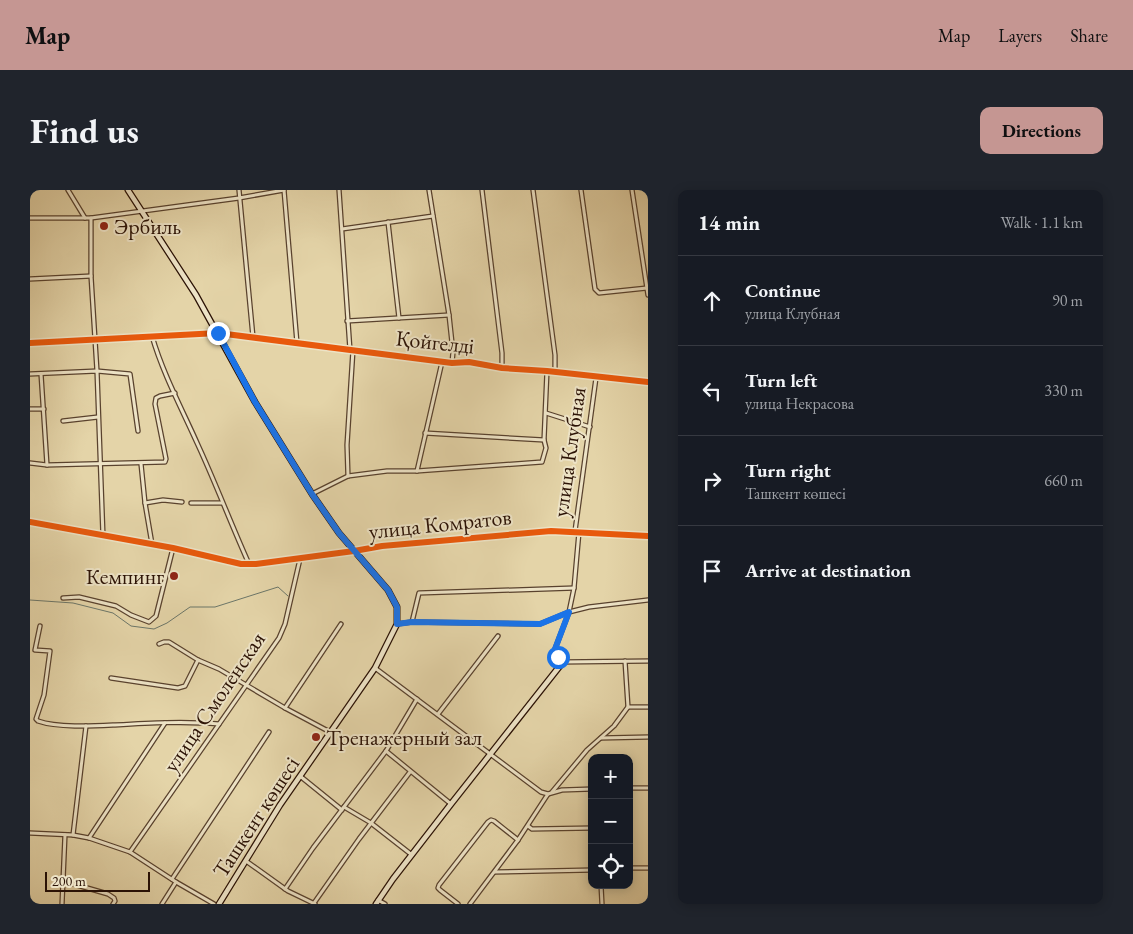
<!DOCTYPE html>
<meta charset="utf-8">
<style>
body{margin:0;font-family:"EB Garamond",serif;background:#20242c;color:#f1f3f6}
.controls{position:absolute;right:15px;bottom:15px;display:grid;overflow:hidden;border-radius:10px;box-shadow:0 2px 12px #0003}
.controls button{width:45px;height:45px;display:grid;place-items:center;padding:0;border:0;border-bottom:1px solid #363941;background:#171b24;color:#f1f3f6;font:25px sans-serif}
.scale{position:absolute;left:15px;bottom:12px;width:105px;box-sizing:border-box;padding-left:5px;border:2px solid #2b1205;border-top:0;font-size:14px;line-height:18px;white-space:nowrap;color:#2b1205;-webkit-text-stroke:4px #ede3c6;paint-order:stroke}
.stop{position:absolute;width:15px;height:15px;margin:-11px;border:4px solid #1a73e8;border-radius:50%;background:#fff}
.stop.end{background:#1a73e8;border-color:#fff;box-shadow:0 1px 5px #0008}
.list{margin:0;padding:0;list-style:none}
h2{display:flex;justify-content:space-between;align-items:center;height:65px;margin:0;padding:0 20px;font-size:21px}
h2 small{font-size:16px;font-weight:400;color:#9ea1a6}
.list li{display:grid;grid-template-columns:32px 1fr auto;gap:15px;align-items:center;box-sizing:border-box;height:90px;padding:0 20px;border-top:1px solid #363941}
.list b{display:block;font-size:19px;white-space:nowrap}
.list p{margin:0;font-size:16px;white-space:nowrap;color:#9ea1a6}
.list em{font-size:16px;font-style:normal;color:#9ea1a6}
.icon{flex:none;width:28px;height:28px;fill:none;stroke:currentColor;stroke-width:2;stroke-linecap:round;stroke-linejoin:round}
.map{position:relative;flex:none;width:618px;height:714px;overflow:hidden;border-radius:10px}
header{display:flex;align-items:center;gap:30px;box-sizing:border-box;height:70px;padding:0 25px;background:#c59692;color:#111}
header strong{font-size:24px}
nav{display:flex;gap:28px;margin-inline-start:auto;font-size:18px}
.intro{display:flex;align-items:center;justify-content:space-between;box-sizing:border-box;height:120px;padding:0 30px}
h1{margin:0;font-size:35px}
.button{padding:12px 22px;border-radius:10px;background:#c59692;color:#111;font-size:18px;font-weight:700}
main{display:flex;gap:30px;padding:0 30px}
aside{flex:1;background:#171b24;border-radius:10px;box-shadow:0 2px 12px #0003}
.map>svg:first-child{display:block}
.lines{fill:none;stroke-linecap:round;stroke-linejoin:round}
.stream{stroke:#6b7669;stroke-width:1}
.street-casing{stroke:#59422e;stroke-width:5.5}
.secondary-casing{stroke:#2b1205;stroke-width:7}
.street{stroke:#ede3c6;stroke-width:3}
.secondary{stroke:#ede3c6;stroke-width:4.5}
.cycleway-casing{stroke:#ede3c6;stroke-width:9}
.cycleway{stroke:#e8590c;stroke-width:6}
.route{stroke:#1a73e8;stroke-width:6}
.poi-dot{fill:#8f2418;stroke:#ede3c6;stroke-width:2}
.labels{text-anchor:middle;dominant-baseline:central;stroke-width:4;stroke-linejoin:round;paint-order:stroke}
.poi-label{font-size:22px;fill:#2b1205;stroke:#ede3c6;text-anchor:start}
.street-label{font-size:22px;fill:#2b1205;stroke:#ede3c6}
</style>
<header>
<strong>Map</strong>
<nav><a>Map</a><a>Layers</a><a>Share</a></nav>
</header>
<div class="intro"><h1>Find us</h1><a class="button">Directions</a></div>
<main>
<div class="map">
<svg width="618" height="714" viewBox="0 0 618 714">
<rect width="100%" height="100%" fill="#e4d4a8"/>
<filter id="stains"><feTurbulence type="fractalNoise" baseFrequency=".004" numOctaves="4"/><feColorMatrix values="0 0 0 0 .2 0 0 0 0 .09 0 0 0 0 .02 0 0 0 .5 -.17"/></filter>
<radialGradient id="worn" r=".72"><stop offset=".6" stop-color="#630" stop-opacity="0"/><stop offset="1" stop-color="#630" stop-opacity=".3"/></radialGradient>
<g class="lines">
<path class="stream" d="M0,410L43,413L83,423L101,436L124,439L137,433L160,417H185L248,397L258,406"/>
<g class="street-casing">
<g id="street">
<path d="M38,0L55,28"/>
<path d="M209,0L223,147"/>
<path d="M254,0L267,153"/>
<path d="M309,0L320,160"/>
<path d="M399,0L419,125L423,162L422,173"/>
<path d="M452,0L472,163V178"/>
<path d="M503,0L525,165V182"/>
<path d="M551,0L565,99L569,103L617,98"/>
<path d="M602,0L618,105"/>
<path d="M0,28H61L209,8L254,0"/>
<path d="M61,28V86L67,181L73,346"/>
<path d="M358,32L369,128"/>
<path d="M312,39L403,26"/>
<path d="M0,89L61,86"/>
<path d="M317,131L419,125"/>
<path d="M122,146C133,184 152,219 168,255C186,294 201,334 219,374"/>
<path d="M0,153L187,143"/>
<path d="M0,184L67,181L100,184L108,241"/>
<path d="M11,184L17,275"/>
<path d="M0,219H14"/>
<path d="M516,223L560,237"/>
<path d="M33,231L68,227"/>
<path d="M395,243L514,250"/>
<path d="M0,273L17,275L135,272L136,269L125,214L126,208L130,206L145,203"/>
<path d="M111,274L115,313L122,354"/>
<path d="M387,281L412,172"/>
<path d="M318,286L317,255L323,160"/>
<path d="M282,304L318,286L357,281H387L512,272L516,258L514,250L517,181"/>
<path d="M115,313L133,310L152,312"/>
<path d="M161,313H192"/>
<path d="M0,332L143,358L211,374H226L324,361L352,356L521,341L618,346"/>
<path d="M545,341L566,188"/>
<path d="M549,342L544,398L539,422L525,459V464L533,472L618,471"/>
<path d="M33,408L49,407L86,416L101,425L119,432L126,426L143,358"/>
<path d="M382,432L389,403L544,398"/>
<path d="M367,434L382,432L510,434L539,422L559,417L618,410"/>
<path d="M10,436L5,460L20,461L14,505L6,529L8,531C28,538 64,536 85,535C119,533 154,531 189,534"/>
<path d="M129,454L134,452H139L168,470L189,479L255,518L300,542"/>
<path d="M345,478L511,602L518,604L532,600L562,599"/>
<path d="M81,488L148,498L155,496L168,470"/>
<path d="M598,517H618"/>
<path d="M255,518L311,434"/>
<path d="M408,524L468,446"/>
<path d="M571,548L618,547"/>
<path d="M356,561L421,614"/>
<path d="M270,586L312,620"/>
<path d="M599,598H618"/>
<path d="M522,602L557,560L584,536L598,517L595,471"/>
<path d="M314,617L341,633L382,665"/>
<path d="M498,636L502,639L562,638"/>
<path d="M0,643L43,645L59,648L100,662L146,692L184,714"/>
<path d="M43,645L56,536"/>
<path d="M59,648L135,533"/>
<path d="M100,662L249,448L255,434L270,369"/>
<path d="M216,671L258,701L285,714"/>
<path d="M599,678H618"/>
<path d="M465,682L562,680"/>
<path d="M142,689L239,542"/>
<path d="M33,691L78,704L84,708L85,711L83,714"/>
<path d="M571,695L572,714"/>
<path d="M255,699L283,658L356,561L387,509"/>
<path d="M348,710L355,714"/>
<path d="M284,713L329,649L380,582"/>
<path d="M32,714L35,645"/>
<path d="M132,714L146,692"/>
<path d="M428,714L410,700L408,698L409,695L458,632L461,630L464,631L488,650"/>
<path d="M440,714L488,650L518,604"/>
</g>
</g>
<g class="secondary-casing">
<g id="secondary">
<path d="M98,0L166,105L225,212L282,304L309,343L358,400L367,417V434L345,478L250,615L189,714"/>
<path d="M188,143L422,173L439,172L472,178L517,181L618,192"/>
<path d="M346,714L363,689L421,614L533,472"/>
</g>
</g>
<use href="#street" class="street"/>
<use href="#secondary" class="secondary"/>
<g class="cycleway-casing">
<g id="cycleway">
<path d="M0,153L188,143L422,173L439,172L472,178L517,181L618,192"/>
<path d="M0,332L143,358L211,374H226L324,361L352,356L521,341L618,346"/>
</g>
</g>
<use href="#cycleway" class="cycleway"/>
</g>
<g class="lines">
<path class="route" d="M188,143L225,212L282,304L309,343L358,400L367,417V434L382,432L510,434L539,422L525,459V464L528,467"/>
</g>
<g class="poi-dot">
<circle cx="74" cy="36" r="5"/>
<circle cx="144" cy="386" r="5"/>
<circle cx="286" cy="547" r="5"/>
</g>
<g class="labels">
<g class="poi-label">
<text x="84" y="36">Эрбиль</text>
<text x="134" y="386" text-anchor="end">Кемпинг</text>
<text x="296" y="547">Тренажерный зал</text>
</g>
<g class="street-label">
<text transform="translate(405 152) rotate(6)">Қойгелді</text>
<text transform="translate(539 262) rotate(-82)">улица Клубная</text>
<text transform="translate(410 334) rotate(-6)">улица Комратов</text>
<text transform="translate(184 512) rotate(-56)">улица Смоленская</text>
<text transform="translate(226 627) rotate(-57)">Ташкент көшесі</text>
</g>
</g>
<rect width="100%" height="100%" filter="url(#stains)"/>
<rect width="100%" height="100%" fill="url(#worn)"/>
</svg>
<div class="controls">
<button>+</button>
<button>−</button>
<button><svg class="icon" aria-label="locate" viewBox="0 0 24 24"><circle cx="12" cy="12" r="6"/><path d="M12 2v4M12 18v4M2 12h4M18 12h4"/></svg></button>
</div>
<div class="scale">200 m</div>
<div class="stop" style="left:528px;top:467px"></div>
<div class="stop end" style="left:188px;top:143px"></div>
</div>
<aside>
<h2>14 min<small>Walk · 1.1 km</small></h2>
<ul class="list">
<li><svg class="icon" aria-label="ahead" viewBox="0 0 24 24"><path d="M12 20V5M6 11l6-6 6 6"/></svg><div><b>Continue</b><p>улица Клубная</p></div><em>90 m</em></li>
<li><svg class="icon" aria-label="left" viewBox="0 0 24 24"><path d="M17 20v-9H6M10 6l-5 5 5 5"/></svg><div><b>Turn left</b><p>улица Некрасова</p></div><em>330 m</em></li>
<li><svg class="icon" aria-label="right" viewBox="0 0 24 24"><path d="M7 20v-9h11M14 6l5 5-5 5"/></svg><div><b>Turn right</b><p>Ташкент көшесі</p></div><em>660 m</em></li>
<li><svg class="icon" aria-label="arrive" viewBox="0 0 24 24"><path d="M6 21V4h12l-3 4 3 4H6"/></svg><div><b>Arrive at destination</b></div></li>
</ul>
</aside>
</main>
